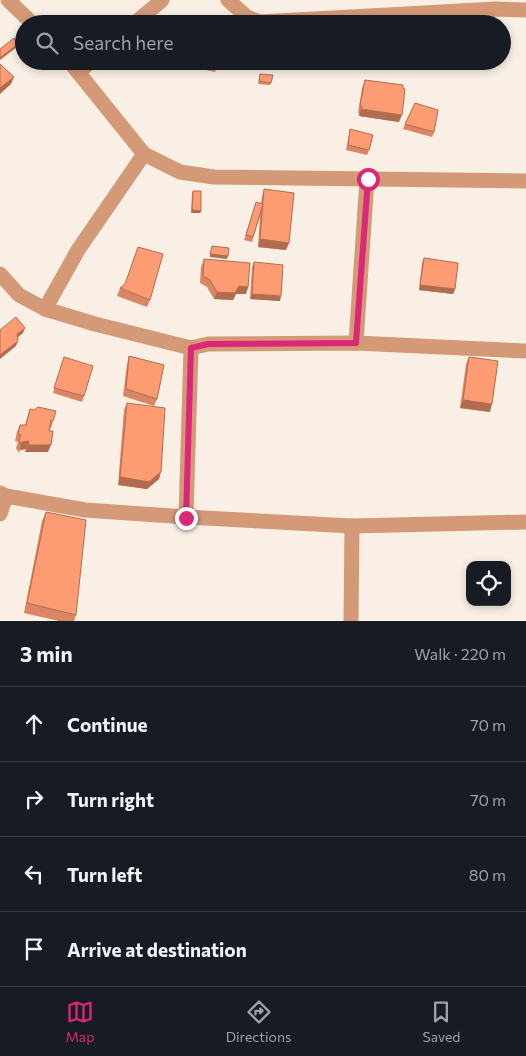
<!DOCTYPE html>
<meta charset="utf-8">
<style>
body{margin:0;font-family:Commissioner,sans-serif;background:#20242c;color:#f1f3f6}
.controls{position:absolute;right:15px;bottom:15px;display:grid;overflow:hidden;border-radius:10px;box-shadow:0 2px 8px #0003}
.controls button{width:45px;height:45px;display:grid;place-items:center;padding:0;border:0;border-bottom:1px solid #363941;background:#171b24;color:#f1f3f6;font:25px sans-serif}
.stop{position:absolute;width:15px;height:15px;margin:-11px;border:4px solid #db2777;border-radius:50%;background:#fff}
.stop.end{background:#db2777;border-color:#fff;box-shadow:0 1px 5px #0008}
.list{margin:0;padding:0;list-style:none}
h2{display:flex;justify-content:space-between;align-items:center;height:65px;margin:0;padding:0 20px;font-size:21px}
h2 small{font-size:16px;font-weight:400;color:#9ea1a6}
.list li{display:grid;grid-template-columns:32px 1fr auto;gap:15px;align-items:center;box-sizing:border-box;height:75px;padding:0 20px;border-top:1px solid #363941}
.list b{display:block;font-size:19px;white-space:nowrap}
.list em{font-size:16px;font-style:normal;color:#9ea1a6}
.icon{flex:none;width:28px;height:28px;fill:none;stroke:currentColor;stroke-width:2;stroke-linecap:round;stroke-linejoin:round}
.map{position:relative;flex:none;width:526px;height:621px;overflow:hidden}
.search{position:absolute;background:#171b24;box-shadow:0 2px 8px #0003;left:15px;right:15px;top:15px;height:55px;display:flex;align-items:center;gap:12px;box-sizing:border-box;padding:0 18px;border-radius:28px;color:#9ea1a6;font-size:19px}
.sheet{height:365px;background:#171b24}
nav{display:flex;justify-content:space-around;align-items:center;box-sizing:border-box;height:70px;border-top:1px solid #363941;background:#171b24;font-size:14px;color:#9ea1a6}
nav a{display:grid;justify-items:center;gap:2px}
nav .on{color:#db2777}
.map>svg:first-child{display:block}
.lines{fill:none;stroke-linecap:round;stroke-linejoin:round}
.minor{stroke:#d49976;stroke-width:15}
.wall{fill:#da8563}
.shaded-wall{fill:#b16c50}
.building{fill:#fd9b73;stroke:#b16c50}
.route{stroke:#db2777;stroke-width:6}
</style>
<div class="map">
<svg width="526" height="621" viewBox="0 0 526 621">
<rect width="100%" height="100%" fill="#f9efe5"/>
<g class="lines">
<g class="minor">
<path d="M8,0L33,24"/>
<path d="M228,0L247,17L260,22L496,9L526,10"/>
<path d="M134,24L162,0"/>
<path d="M69,61L144,154L180,172L214,177L526,181"/>
<path d="M79,72L91,61"/>
<path d="M0,274L19,295L45,309L95,324L191,348L208,344L356,343L526,351"/>
<path d="M45,309L78,250L144,154"/>
<path d="M356,343L367,179"/>
<path d="M0,493L6,496L85,510L186,517L352,526L526,522"/>
<path d="M0,514L6,496"/>
<path d="M186,517L191,348"/>
<path d="M351,621L352,526"/>
</g>
</g>
<g class="wall">
<path d="M185,61H219L215,72L184,65Z"/>
<path d="M260,74L271,83L270,85L258,84Z"/>
<path d="M365,80L399,122L359,116V113H358L362,88Z"/>
<path d="M405,124L434,132L432,137L403,129Z"/>
<path d="M350,129L369,150L367,155L346,150L349,134Z"/>
<path d="M264,189L286,250L258,247L260,216L252,242L244,240L256,202L261,204L262,196Z"/>
<path d="M193,191L201,211L200,213H191L192,193Z"/>
<path d="M424,258L455,289L453,294L419,290L422,263Z"/>
<path d="M204,259L248,287L246,294H236L233,300L214,299L207,287L200,283L201,267Z"/>
<path d="M254,262L280,301L250,299L252,267Z"/>
<path d="M120,288L150,300L147,307L117,296Z"/>
<path d="M129,356L157,399L154,406L123,396L127,364Z"/>
<path d="M469,357L490,412L460,408L466,364Z"/>
<path d="M62,362L84,396L82,402L53,393Z"/>
<path d="M127,403L159,479L147,489L118,485L124,410Z"/>
<path d="M30,409L53,421L51,428H50L48,452H25L26,449L20,450L19,453L16,448L18,442L15,441L17,432L20,425H25Z"/>
<path d="M46,512L76,615L74,621H59L24,613L42,521Z"/>
</g>
<g class="shaded-wall">
<path d="M18,44L17,47L0,60V58Z"/>
<path d="M278,61H302V64Z"/>
<path d="M14,77L11,84L0,94V88Z"/>
<path d="M361,109L402,115L399,122L359,116Z"/>
<path d="M192,210L201,211L200,213H191Z"/>
<path d="M260,239L289,243L286,250L258,247Z"/>
<path d="M210,254L228,256L227,259L210,257Z"/>
<path d="M420,285L455,289L453,294L419,290Z"/>
<path d="M239,286L248,287L246,294H236L233,300L214,299L217,292Z"/>
<path d="M252,294L281,296L280,301L250,299Z"/>
<path d="M25,328L23,333L16,339L17,334Z"/>
<path d="M18,341L16,346L0,359V355Z"/>
<path d="M463,400L492,404L490,412L460,408Z"/>
<path d="M29,441L26,449L20,450L22,442Z"/>
<path d="M28,445H51L48,452H25Z"/>
<path d="M161,472L159,479L147,489L118,485L120,477Z"/>
</g>
<g class="building">
<path d="M14,38L18,44L0,58V49Z"/>
<path d="M203,61H219L217,65Z"/>
<path d="M0,64L14,77L0,88Z"/>
<path d="M260,74L273,75L271,83L259,81Z"/>
<path d="M365,80L403,85V88L405,89L402,115L361,109L362,106L360,105Z"/>
<path d="M415,103L438,110L434,132L405,124Z"/>
<path d="M350,129L373,135L369,150L348,145Z"/>
<path d="M264,189L294,193L289,243L260,239Z"/>
<path d="M193,191H201V211L192,210Z"/>
<path d="M256,202L263,204L253,237L246,235Z"/>
<path d="M212,246L229,248L228,256L210,254Z"/>
<path d="M138,247L163,254L150,300L120,288L125,284Z"/>
<path d="M424,258L458,263L455,289L420,285Z"/>
<path d="M204,259L250,263L248,287L239,286L235,293L217,292L210,280L203,276Z"/>
<path d="M254,262L283,265L281,296L252,294Z"/>
<path d="M16,317L25,328L17,334L18,341L0,355V330Z"/>
<path d="M129,356L164,365L157,399L126,389Z"/>
<path d="M64,357L93,366L84,396L54,388Z"/>
<path d="M469,357L498,361L492,404L463,400Z"/>
<path d="M127,403L165,408L161,472L149,482L120,477Z"/>
<path d="M38,407L56,411L53,421L51,420L49,431H53L51,445H28L29,441L22,442L21,445L19,440L21,435L18,434L20,425H26L30,409L34,410Z"/>
<path d="M46,512L86,520L76,615L27,603Z"/>
</g>
<g class="lines">
<path class="route" d="M186,518L191,348L208,344L356,343L368,179"/>
</g>
</svg>
<div class="controls">
<button><svg class="icon" aria-label="locate" viewBox="0 0 24 24"><circle cx="12" cy="12" r="6"/><path d="M12 2v4M12 18v4M2 12h4M18 12h4"/></svg></button>
</div>
<div class="stop" style="left:368px;top:179px"></div>
<div class="stop end" style="left:186px;top:518px"></div>
<div class="search"><svg class="icon" aria-label="search" viewBox="0 0 24 24"><circle cx="10" cy="10" r="6"/><path d="M15 15l6 6"/></svg>Search here</div>
</div>
<section class="sheet">
<h2>3 min<small>Walk · 220 m</small></h2>
<ul class="list">
<li><svg class="icon" aria-label="ahead" viewBox="0 0 24 24"><path d="M12 20V5M6 11l6-6 6 6"/></svg><div><b>Continue</b></div><em>70 m</em></li>
<li><svg class="icon" aria-label="right" viewBox="0 0 24 24"><path d="M7 20v-9h11M14 6l5 5-5 5"/></svg><div><b>Turn right</b></div><em>70 m</em></li>
<li><svg class="icon" aria-label="left" viewBox="0 0 24 24"><path d="M17 20v-9H6M10 6l-5 5 5 5"/></svg><div><b>Turn left</b></div><em>80 m</em></li>
<li><svg class="icon" aria-label="arrive" viewBox="0 0 24 24"><path d="M6 21V4h12l-3 4 3 4H6"/></svg><div><b>Arrive at destination</b></div></li>
</ul>
</section>
<nav>
<a class="on"><svg class="icon" aria-label="map" viewBox="0 0 24 24"><path d="M3 6l6-2 6 2 6-2v14l-6 2-6-2-6 2zM9 4v14M15 6v14"/></svg>Map</a>
<a><svg class="icon" aria-label="directions" viewBox="0 0 24 24"><path d="M12 3l9 9-9 9-9-9zM9 14v-3h6M13 9l2 2-2 2"/></svg>Directions</a>
<a><svg class="icon" aria-label="saved" viewBox="0 0 24 24"><path d="M7 4h10v16l-5-4-5 4z"/></svg>Saved</a>
</nav>
